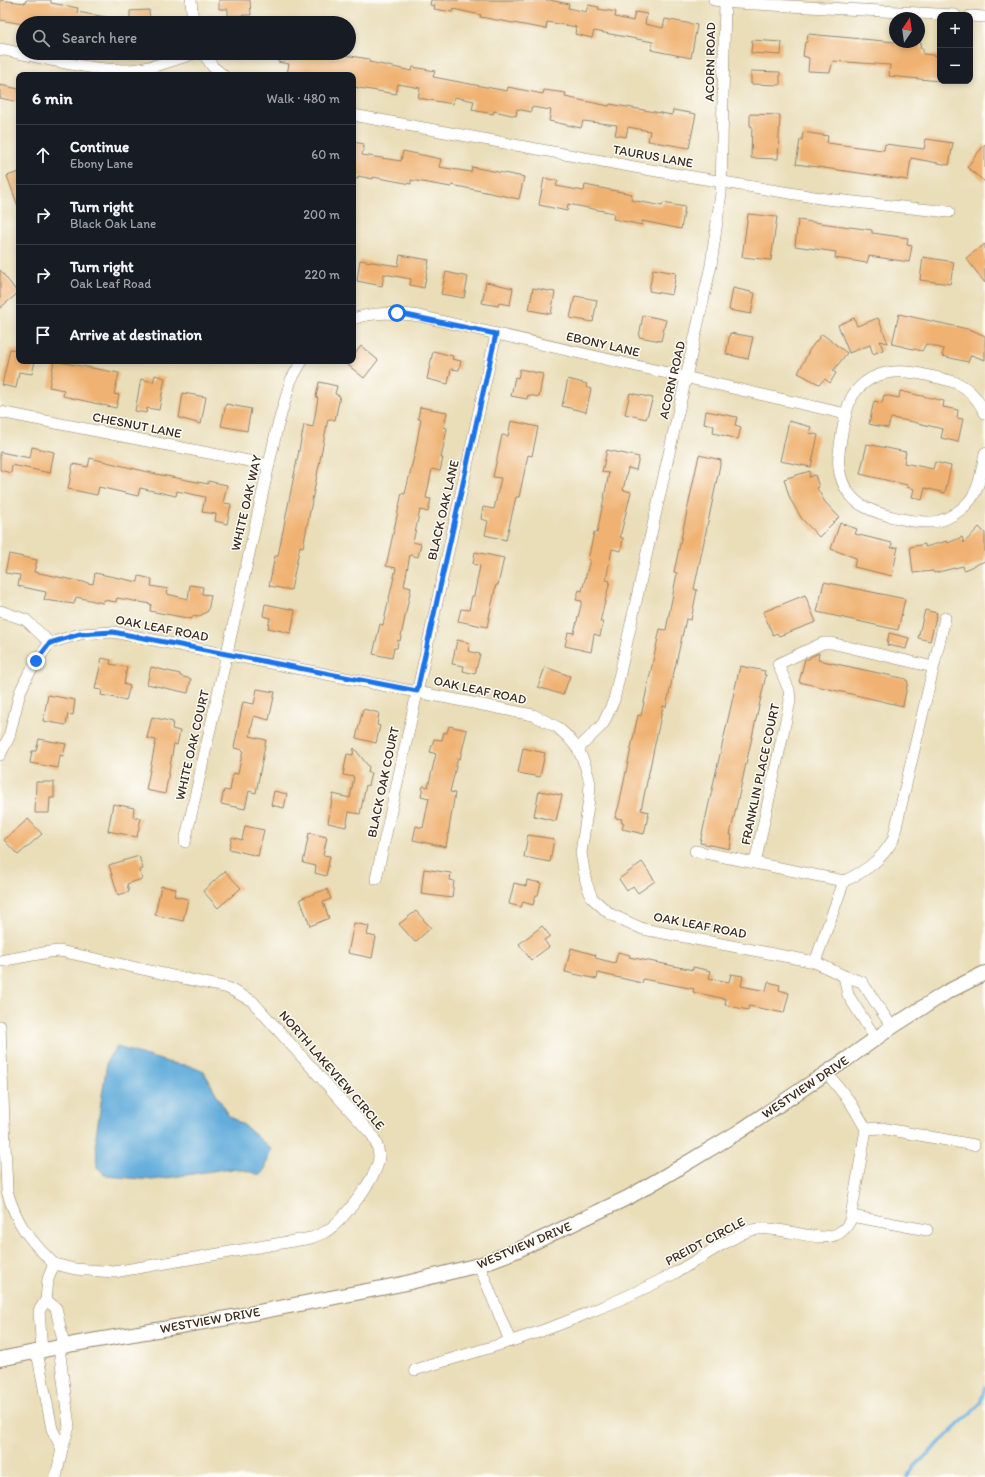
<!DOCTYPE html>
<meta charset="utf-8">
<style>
body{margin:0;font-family:Itim,sans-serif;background:#20242c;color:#f1f3f6}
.controls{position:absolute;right:12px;top:12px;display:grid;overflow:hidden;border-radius:8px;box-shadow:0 2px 6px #0003}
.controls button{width:36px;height:36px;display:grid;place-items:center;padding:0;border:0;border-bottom:1px solid #363941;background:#171b24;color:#f1f3f6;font:20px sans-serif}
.compass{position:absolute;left:889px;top:12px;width:36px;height:36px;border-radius:50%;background:#171b24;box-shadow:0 2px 6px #0003;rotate:13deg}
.stop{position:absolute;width:12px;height:12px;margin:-9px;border:3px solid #1a73e8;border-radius:50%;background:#fff}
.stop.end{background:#1a73e8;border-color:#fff;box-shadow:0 1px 4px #0008}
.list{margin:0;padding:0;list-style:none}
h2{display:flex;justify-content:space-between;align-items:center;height:52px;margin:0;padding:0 16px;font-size:17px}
h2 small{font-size:13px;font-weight:400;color:#9ea1a6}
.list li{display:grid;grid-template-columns:26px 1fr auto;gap:12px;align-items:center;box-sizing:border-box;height:60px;padding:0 16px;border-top:1px solid #363941}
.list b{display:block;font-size:15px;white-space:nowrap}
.list p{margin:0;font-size:13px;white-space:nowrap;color:#9ea1a6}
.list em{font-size:13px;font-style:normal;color:#9ea1a6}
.icon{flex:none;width:22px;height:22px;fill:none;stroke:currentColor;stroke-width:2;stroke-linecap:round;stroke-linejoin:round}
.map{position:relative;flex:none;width:985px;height:1477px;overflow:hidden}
.search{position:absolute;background:#171b24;box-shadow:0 2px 6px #0003;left:16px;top:16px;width:340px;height:44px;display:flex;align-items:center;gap:10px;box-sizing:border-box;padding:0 14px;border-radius:22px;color:#9ea1a6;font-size:15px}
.panel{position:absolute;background:#171b24;box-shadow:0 2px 6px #0003;left:16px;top:72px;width:340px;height:292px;border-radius:8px}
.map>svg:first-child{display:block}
.water{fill:#64addb;stroke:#506c7c}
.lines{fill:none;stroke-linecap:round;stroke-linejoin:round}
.stream{stroke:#64addb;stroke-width:3.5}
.building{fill:#f0b272}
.minor-casing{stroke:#92846c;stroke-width:12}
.tertiary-casing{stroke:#92846c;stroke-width:16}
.minor{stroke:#fff;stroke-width:11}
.tertiary{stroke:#fff;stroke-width:14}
.route{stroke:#1a73e8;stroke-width:5}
.labels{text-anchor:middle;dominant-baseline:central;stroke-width:3;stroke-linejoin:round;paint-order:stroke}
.street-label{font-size:13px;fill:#3b2a1e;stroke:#fdfcf7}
</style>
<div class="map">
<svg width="985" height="1477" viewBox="0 0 985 1477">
<rect width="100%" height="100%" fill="#fdfcf7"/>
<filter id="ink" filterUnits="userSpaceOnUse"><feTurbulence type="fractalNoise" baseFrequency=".025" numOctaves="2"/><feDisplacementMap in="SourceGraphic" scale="8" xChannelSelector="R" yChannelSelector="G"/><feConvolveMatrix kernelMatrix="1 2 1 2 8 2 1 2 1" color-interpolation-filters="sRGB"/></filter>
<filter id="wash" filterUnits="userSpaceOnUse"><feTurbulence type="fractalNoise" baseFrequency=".012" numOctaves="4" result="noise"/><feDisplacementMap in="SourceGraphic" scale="16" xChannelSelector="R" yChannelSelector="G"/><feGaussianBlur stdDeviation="0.9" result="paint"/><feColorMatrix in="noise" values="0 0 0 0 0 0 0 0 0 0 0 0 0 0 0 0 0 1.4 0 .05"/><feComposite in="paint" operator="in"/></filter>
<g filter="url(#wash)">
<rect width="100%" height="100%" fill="#eadeb9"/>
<path class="water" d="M117,1047L171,1063L190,1066L204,1072L228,1115L245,1126L271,1149L265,1169L260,1175L244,1170L225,1169L153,1180L107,1176L97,1167L96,1136L107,1062L111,1054Z"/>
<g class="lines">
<path class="stream" d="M907,1477L915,1466L980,1404L985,1387"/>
</g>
<g id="blocks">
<g class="building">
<path d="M0,0L25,3L26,0H51V3L78,8L77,12L111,18V23H55V21L35,17L33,23H23V24L0,20Z"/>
<path d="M219,0H250L251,15L228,16V9H219Z"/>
<path d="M431,0H550L569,4L568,8L586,12L588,5L599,7L598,9L616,12L615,17L633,21L635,12L647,14L645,24L663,28L665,19L697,25L691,58L651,50L653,42L594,31L592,38L575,34L576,27L547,22L546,29L480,17L481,15L453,9L452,12L434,9L435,6L430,5Z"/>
<path d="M149,10L150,23H130V11Z"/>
<path d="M808,34L895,42H921L920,48L923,49V54L940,56V81L889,76L890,65L833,61L830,72L808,71L809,58L803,56L805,42H807Z"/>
<path d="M752,40L782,42L781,55L751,53Z"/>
<path d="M280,53H332L369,59V62L412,71L413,67L435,71L433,77L507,91L508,87L543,94L544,90L566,93L565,97L609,106L610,104L672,115L673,110L696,114L689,148L648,141L650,131L628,127L626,137L615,135L617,125L583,121L581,128L549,121L551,110L531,107V112L517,109L516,116L494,111L493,114L472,110L474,101L454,97L453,104L418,98L420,88L398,84L396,94L353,87L355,77L353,75L322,71V75L287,74L289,64L278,62Z"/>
<path d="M751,71L780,72V85L751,84Z"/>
<path d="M0,85L19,89V102L0,98Z"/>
<path d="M750,114L780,115L778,159L751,158L752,126H750Z"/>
<path d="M803,132L828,136L827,143L882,150H884L885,144L924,149L926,139L953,143L949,165L911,158L908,180L796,164L800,140H802Z"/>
<path d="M353,142L364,144L362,155L401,161L403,151L441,159L439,167L471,172L472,167L524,177L519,199L452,185L451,187L411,180V184L373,177V179L358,176V179L353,178Z"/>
<path d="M985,144V182L967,167Z"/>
<path d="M19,172V206H18L7,176Z"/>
<path d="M544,178L558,181L556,186L584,191L585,185L632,194L631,200L662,206L663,203L685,207L681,229L642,221V225L613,219L614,213L568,204L567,211L539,205Z"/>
<path d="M748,214L777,217L771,260L742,257Z"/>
<path d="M798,220L872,230V233L908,238L907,245L912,246L909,262L869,256L867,263L835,258L836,252L795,246Z"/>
<path d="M985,244V283L966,258Z"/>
<path d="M400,255L429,260L424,288L410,285L411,279L384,274L382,286L357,281L360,260L398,266Z"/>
<path d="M923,257L954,262L950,284L920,280Z"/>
<path d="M653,269L676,273L672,295L649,291Z"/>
<path d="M0,270L18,293L0,308Z"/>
<path d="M446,272L468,277L464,298L441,294Z"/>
<path d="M486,282L513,288L510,305L499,303L498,306L482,303Z"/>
<path d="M533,288L555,292L551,314L529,310Z"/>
<path d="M733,288L755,293L751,314L729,310Z"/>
<path d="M575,296L597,300L593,322L570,318Z"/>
<path d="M899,314L972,330L985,336V360L974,356L971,355L968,362L942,356L944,349L926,344L922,351L892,344Z"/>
<path d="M643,315L666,320L661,341L639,337Z"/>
<path d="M854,318L857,326L878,318L888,343L880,341L883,350L873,354L870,345L849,353L838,325Z"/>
<path d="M730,333L753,337L748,359L726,354Z"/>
<path d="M822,334L847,353L833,371L836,373L830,383L825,379L819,384L798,373L810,349Z"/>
<path d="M361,346L378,360L364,378L343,361H353V356Z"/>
<path d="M10,349L19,350V361H35L32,374L19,372L16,388L2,385Z"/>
<path d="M433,351L453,356L452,359L461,361L459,370L451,369L448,384L427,379Z"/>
<path d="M54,361L119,373L114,394L119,395L116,408L63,396L64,390L49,387Z"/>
<path d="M520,369L543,374L539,397L528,395L527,399L511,396L515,377L518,378Z"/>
<path d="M155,375L165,378L159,410L147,408L146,413L135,411L141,379L153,382Z"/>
<path d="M568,379L587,384L586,387L591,389L586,412L562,406Z"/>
<path d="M319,382L337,386L335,394L340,396L335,420L328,419L303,547L300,546L291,590L269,586L275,556H278L304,425L313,427L318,398L316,397Z"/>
<path d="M900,391L944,401L943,407L958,410L957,418L963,419L958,442L941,438L943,429L909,421L891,418L888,428L869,424L874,401L882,403L884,395L899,398Z"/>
<path d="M183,393L206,397L201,424L179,418Z"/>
<path d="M630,393L653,398L646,419L625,414Z"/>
<path d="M226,404L251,409L247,431L221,426Z"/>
<path d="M420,407L447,412L444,427L447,428L441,458H443L440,471L432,469L426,498L431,499L428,512L420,510L413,542L421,544L418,557L410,555L404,586L411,588L400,641L398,640L397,648H394L392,658L373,654L380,624L383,625L396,568L386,566L402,493L405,494L415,452L421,419H418Z"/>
<path d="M706,411L737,417L735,425L741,427L738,439L713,433L714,426L704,424Z"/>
<path d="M511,421L538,427L532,456L528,455L519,497H516L506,540L485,535L488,521L481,519L483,507L494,509L501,478L493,477L502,435L508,436Z"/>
<path d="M789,421L811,427L809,433L818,435L811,467L780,461Z"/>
<path d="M867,444L906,452L904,463L933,469L935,462L951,466L945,493L925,488L922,500L912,497L914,489L907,487V485L860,474Z"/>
<path d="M32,447L54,452L50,473L12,465L11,473L0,470V452L30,458Z"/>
<path d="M607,450L639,457L636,470L628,468L623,490L631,492L620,537L623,538L621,551L612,549L606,580L610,581L600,622H603L600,636L594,634L591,652L565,646L568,632L574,633L582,601L576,600L579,590L582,591L590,560H588L594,532L597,533L609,473L602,472Z"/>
<path d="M699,455L721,460L694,589L697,590L691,620L686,619L666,707L663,706L641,810L649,812L644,834L622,829L624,823L621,822L622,819L615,818L619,805L638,715L641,716L660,629L666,630L677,573L674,572Z"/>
<path d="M90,458L156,474L208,484V481L227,485L223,503L231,504L227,524L215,521L216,514L202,512L205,497L177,491L176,496L140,488L138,496L99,487L97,495L68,489L73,464L88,467Z"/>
<path d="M810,471L809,477L815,475L819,487L817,488L825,502L839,517L819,537L802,519L790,499L784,479Z"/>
<path d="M840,523L857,529L855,534L892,543L891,548L898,547L892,576L854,567L856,558L831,549Z"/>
<path d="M979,527L985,533V561L964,570L963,566L934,573L933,571L913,573L910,547L925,544V547L947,541L948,543L962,537L964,543Z"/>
<path d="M475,552L504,558L498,585H496L487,627L458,621L461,609L469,610L472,596H474L480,566L473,564Z"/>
<path d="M9,554L37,560L34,572L93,584L95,573L138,582L139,576L152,579L151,586L168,589L167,594L188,599L190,585L203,587L202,594L211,595L208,611L198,617L192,616V619L150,611L151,604L117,598L116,602L104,600L103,603L76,597L74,604L44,600L46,592L18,586L20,575L5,573Z"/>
<path d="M824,582L905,599L898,630L817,612Z"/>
<path d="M805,595L816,622L779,636L777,633L773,635L763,612Z"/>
<path d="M265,604L295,610L291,633L268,628L270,618L263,616Z"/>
<path d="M925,610L937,613L930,641L918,638Z"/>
<path d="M889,633L909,638L906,649L887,645Z"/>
<path d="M457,640L470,643L468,651L480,654L475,674L463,671L464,666L452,664Z"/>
<path d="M819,653L818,660L906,679V681H908L903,706L799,682L805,659H809L810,657Z"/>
<path d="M102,658L111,660L110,664L127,667L124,684L130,686L126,700L101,695L102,690L95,689Z"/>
<path d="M740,666L765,671L764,675H766L730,835H732L730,849L700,843Z"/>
<path d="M151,667L180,674V676L191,679L188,693L147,684Z"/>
<path d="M545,667L570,676L563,695L538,687Z"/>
<path d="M257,689L275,692L269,720L254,716L250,736L266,740L256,793L249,791L245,809L221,804L224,790L230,791L233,773L238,774L243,750L234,748L243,702L254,704Z"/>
<path d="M48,695L75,700L73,715L68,714L66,725L43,721Z"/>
<path d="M363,709L379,713L377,725L380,726L376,743L356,738Z"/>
<path d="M152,717L173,722L172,729L180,731L177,745L174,744L165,794L146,790L156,740L147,738Z"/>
<path d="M449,726L467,730L460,759L458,758L450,792L455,793L446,847L413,840L416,826L423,828L429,798L421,796L423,786L428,787L436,754L430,752L434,739L442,740L444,732L447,733Z"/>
<path d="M39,739L66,744L63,756L60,755L58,768L30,763L32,751H36Z"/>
<path d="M354,748L369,767L368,773H371L368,786L366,785L360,814L349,812L346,827L328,823L333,794L350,798L354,777L343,775L347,754L353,755Z"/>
<path d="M523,748L545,753L540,777L518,773Z"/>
<path d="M36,782H54V798H50L49,813H35Z"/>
<path d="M274,791L287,794L284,808L271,805Z"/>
<path d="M539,791L562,795L556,821L534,816Z"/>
<path d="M113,804L134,808L133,817L141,818L137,837L108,831Z"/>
<path d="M28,819L42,834L18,855L4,840Z"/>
<path d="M245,826L264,830L258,856L229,849L232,837L242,840Z"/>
<path d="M309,833L327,837L323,855L330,856L326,876L315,873L316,866L303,863Z"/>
<path d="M528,835L554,839L550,862L524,857Z"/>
<path d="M139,856L143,869L139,870L142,879L127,884L129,892L118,895L109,865Z"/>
<path d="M642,862L655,881L638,893L633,886L627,891L619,879Z"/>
<path d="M424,869L451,873L450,880L454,881L452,898L421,894Z"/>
<path d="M225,871L241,888L218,908L203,891Z"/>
<path d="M527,880L541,883L538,895H536L533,905L523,902L521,907L509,904L514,883L526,886Z"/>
<path d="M161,886L176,889L174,896L188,899L183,921L155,915Z"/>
<path d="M327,889L331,899L323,902L329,918L310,926L300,899Z"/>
<path d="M416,911L431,928L415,942L399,924Z"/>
<path d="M354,923L369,926L367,935L376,937L372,958L348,953Z"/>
<path d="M542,926L550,936L544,940L549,947L531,960L519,944Z"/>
<path d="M571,948L596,955L595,958L615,963L618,952L630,955L629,957L659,963L693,970V967L711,971L709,978L729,982L731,974L743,976L741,986L766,991L768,982L780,985L779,990L789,993L784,1013L749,1006L748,1010L725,1005L726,999L693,992L694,989L643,979L642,983L598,973L597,979L565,972Z"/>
</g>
</g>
</g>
<g filter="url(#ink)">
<use href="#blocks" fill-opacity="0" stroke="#92846c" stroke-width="1"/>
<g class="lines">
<g class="minor-casing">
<g id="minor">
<path d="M191,0L193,23"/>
<path d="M714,0L736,3L955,15"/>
<path d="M970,16L985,17"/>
<path d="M0,49C40,57 100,74 139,69C159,66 177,59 195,53"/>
<path d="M203,53L213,67L223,75"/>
<path d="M353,115L645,169L826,199L949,212"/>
<path d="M353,319C374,311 397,313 419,316L846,414"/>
<path d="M0,412L269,465"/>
<path d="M985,413C979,401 971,390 959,384C950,380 939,378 930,376C902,369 872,368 853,395C846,406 845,420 842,432C840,447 836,463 841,477C844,489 854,502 865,507C882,516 920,525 939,521C950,518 964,509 971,499C980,487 982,468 985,453"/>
<path d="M0,611L26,620L50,643"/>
<path d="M578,749L603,724L614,700L711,265L721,193L725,0"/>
<path d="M0,755L9,737L20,692L28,675L46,648L50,643L80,634L113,632L533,715L557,727L568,737L578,749L585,765L590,783L589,799L581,853L586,882L592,898L610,914L643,929L815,962L844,976L862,982L892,1027"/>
<path d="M185,842L277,428L291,380L302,361"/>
<path d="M695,851L844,881"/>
<path d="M755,863L790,701L789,690L778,664L823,643H831L933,667"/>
<path d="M376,879L496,334"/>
<path d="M0,961L49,952L60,951L228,988L252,1001L373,1136C376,1142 379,1149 379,1157C378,1177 342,1222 325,1232C321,1234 316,1236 311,1238L114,1272L75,1269L54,1264L48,1279L46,1300L39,1311L42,1351"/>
<path d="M815,962L844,881C866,871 880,861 893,840L945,618"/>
<path d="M844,976L848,995L876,1039"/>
<path d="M0,1026L7,1191C17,1225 29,1239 54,1264"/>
<path d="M827,1073L851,1103L866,1129"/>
<path d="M851,1216L927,1230"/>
<path d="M479,1265L510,1341"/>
<path d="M46,1300L56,1308L64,1346"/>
<path d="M37,1352L52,1429L62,1449"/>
<path d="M415,1370C473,1352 533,1337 590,1312C618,1301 646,1288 673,1274C697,1261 721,1243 746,1232C776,1219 823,1250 843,1230C846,1228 848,1224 850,1221L866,1129L881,1128L974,1145"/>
<path d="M56,1477L62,1449L69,1427L59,1347"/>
</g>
</g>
<g class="tertiary-casing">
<path id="tertiary" d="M0,1359L74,1344L233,1317L402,1284L479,1265L518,1250L629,1197L677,1169L740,1131L847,1059L892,1027L947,992L985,973"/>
</g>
<use href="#minor" class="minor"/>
<use href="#tertiary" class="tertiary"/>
</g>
</g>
<g class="lines" filter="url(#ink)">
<path class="route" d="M36,661L50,643L80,634L113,632L417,691L496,334L397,313"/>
</g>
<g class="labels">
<g class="street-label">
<text transform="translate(710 62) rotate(-89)">ACORN ROAD</text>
<text transform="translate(653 156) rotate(10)">TAURUS LANE</text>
<text transform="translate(603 344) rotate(13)">EBONY LANE</text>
<text transform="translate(672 380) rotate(-77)">ACORN ROAD</text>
<text transform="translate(137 425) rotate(11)">CHESNUT LANE</text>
<text transform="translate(246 503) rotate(-77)">WHITE OAK WAY</text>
<text transform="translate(443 510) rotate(-77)">BLACK OAK LANE</text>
<text transform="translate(162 628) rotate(11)">OAK LEAF ROAD</text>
<text transform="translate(480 690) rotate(12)">OAK LEAF ROAD</text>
<text transform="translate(192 745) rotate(-77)">WHITE OAK COURT</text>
<text transform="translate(760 774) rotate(-78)">FRANKLIN PLACE COURT</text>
<text transform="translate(383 782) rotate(-78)">BLACK OAK COURT</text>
<text transform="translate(700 925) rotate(11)">OAK LEAF ROAD</text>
<text transform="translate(332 1070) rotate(49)">NORTH LAKEVIEW CIRCLE</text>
<text transform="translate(805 1087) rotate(-34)">WESTVIEW DRIVE</text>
<text transform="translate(705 1241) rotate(-28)">PREIDT CIRCLE</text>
<text transform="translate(524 1245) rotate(-23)">WESTVIEW DRIVE</text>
<text transform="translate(210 1320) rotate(-10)">WESTVIEW DRIVE</text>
</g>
</g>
</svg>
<div class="controls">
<button>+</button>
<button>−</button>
</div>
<svg class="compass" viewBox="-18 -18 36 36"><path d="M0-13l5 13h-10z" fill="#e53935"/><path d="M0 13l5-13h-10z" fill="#9ea1a6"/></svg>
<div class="stop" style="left:397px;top:313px"></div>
<div class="stop end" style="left:36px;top:661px"></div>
<div class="search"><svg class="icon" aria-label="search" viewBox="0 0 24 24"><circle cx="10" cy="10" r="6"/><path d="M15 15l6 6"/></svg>Search here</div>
<section class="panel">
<h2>6 min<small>Walk · 480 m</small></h2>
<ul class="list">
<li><svg class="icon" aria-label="ahead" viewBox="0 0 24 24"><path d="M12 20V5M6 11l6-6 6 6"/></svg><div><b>Continue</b><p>Ebony Lane</p></div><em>60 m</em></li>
<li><svg class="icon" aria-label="right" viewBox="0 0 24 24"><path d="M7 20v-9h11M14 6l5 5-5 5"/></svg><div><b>Turn right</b><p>Black Oak Lane</p></div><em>200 m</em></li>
<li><svg class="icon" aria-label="right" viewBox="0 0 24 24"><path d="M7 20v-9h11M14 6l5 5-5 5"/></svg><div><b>Turn right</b><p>Oak Leaf Road</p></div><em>220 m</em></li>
<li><svg class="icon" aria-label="arrive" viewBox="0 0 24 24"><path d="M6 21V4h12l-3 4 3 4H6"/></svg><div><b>Arrive at destination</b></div></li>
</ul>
</section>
</div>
